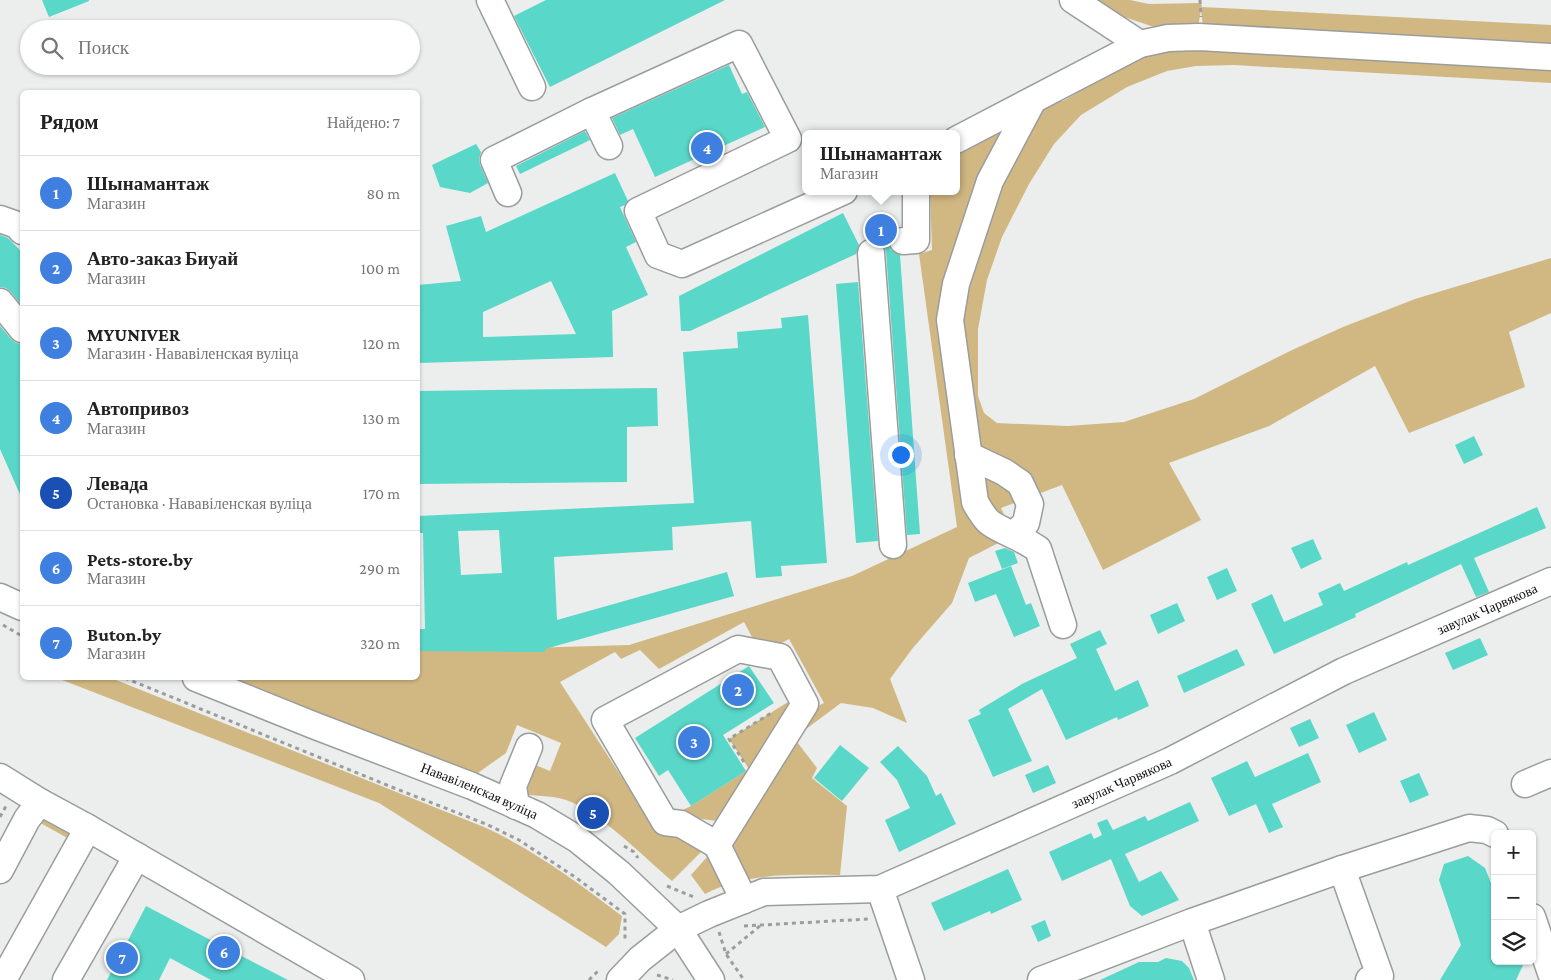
<!DOCTYPE html>
<html lang="ru">
<meta charset="utf-8">
<style>
body{margin:0;font-family:"Crimson Pro",serif;background:#f6f6f6;color:#222}
.controls{position:absolute;right:15px;bottom:15px;display:grid;overflow:hidden;border-radius:8px;box-shadow:0 1px 4px #0004}
.controls button{width:45px;height:45px;display:grid;place-items:center;padding:0;border:0;border-bottom:1px solid #e0e0e0;background:#fff;color:#222;font:25px sans-serif}
.you{position:absolute;left:900px;top:454px;width:18px;height:18px;margin:-12px;border:4px solid #fff;border-radius:50%;background:#1a73e8;box-shadow:0 0 0 8px #1a73e833}
.badge{display:grid;place-items:center;width:32px;height:32px;border-radius:50%;background:#b45309;color:#fff;font-size:16px;font-weight:700}
.pin{position:absolute;translate:-50% -50%;border:2px solid #fff;box-shadow:0 1px 5px #0006}
.popup{position:absolute;left:802px;top:130px;width:158px;height:65px;box-sizing:border-box;display:grid;place-content:center;border-radius:8px;background:#fff;filter:drop-shadow(0 1px 4px #0005);font-size:16px;white-space:nowrap;color:#767676}
.popup b{font-size:19px;color:#222}
.popup::after{content:'';position:absolute;left:50%;top:100%;margin-left:-10px;border:10px solid transparent;border-top-color:#fff}
.list{margin:0;padding:0;list-style:none}
h2{display:flex;justify-content:space-between;align-items:center;height:65px;margin:0;padding:0 20px;font-size:21px}
h2 small{font-size:16px;font-weight:400;color:#767676}
.list li{display:grid;grid-template-columns:32px 1fr auto;gap:15px;align-items:center;box-sizing:border-box;height:75px;padding:0 20px;border-top:1px solid #e0e0e0}
.list b{display:block;font-size:19px;white-space:nowrap}
.list p{margin:0;font-size:16px;white-space:nowrap;color:#767676}
.list em{font-size:16px;font-style:normal;color:#767676}
.icon{flex:none;width:28px;height:28px;fill:none;stroke:currentColor;stroke-width:2;stroke-linecap:round;stroke-linejoin:round}
.map{position:relative;flex:none;width:1551px;height:980px;overflow:hidden}
.search{position:absolute;background:#fff;box-shadow:0 1px 4px #0004;left:20px;top:20px;width:400px;height:55px;display:flex;align-items:center;gap:12px;box-sizing:border-box;padding:0 18px;border-radius:28px;color:#767676;font-size:19px}
.panel{position:absolute;background:#fff;box-shadow:0 1px 4px #0004;left:20px;top:90px;width:400px;height:590px;border-radius:8px}
.map>svg:first-child{display:block}
.green{fill:#d1b883;fill-rule:evenodd}
.building{fill:#59d7c9;fill-rule:evenodd}
.lines{fill:none;stroke-linecap:round;stroke-linejoin:round}
.minor-casing{stroke:#9a9d9b;stroke-width:29}
.path{stroke:#9c9e9d;stroke-width:3;stroke-dasharray:4 4;stroke-linecap:butt}
.minor{stroke:#fff;stroke-width:26}
.labels{text-anchor:middle;dominant-baseline:central;stroke-width:4;stroke-linejoin:round;paint-order:stroke}
.street-label{font-size:14px;fill:#111212;stroke:#ebeeec}
</style>
<div class="map">
<svg width="1551" height="980" viewBox="0 0 1551 980">
<rect width="100%" height="100%" fill="#ebeeec"/>
<g class="green">
<path d="M1074,0H1130L1149,4L1201,3L1202,7L1551,25V49L1203,27L1201,10L1198,27L1157,28Z"/>
<path d="M1167,45L1551,66V83L1234,65L1196,66L1167,71L1127,87L1081,115L1054,144L1029,184L1002,237L987,280L978,329V396L984,413L997,423L1068,426L1124,422L1194,399L1292,350L1343,327L1415,299L1551,258V313L1509,332L1525,387L1409,433L1375,366L1269,426L1169,463L1201,520L1103,570L1062,485L1001,508L1014,535L969,558L952,603L912,649L890,679L907,723L873,708L841,703L794,738L817,768L812,778L847,806L840,875C793,875 747,872 705,894L691,875L707,857L702,851L672,881C644,857 600,812 566,800C555,796 540,796 528,795L525,782L533,764L550,771L561,743L517,725L506,753L475,775L224,678H418V651L629,645L852,576L957,527L919,254L932,250L930,191H956V150L1032,102L1063,101L1144,55ZM744,622L761,654L789,639L824,703L797,717L717,845L654,827L560,682L615,652L621,659L640,650L659,669Z"/>
<path d="M57,678H111L484,827C534,850 577,882 622,916L619,934L606,947L379,803Z"/>
<path d="M788,702L792,710L724,822L672,815L691,806L749,769L729,739Z"/>
<path d="M40,816L69,824L71,840L35,820Z"/>
</g>
<g class="building">
<path d="M42,0H89V1L49,17Z"/>
<path d="M546,0H725L550,87L514,16Z"/>
<path d="M729,65L742,94L747,92L765,127L655,177L633,129L620,135L612,118Z"/>
<path d="M585,131L590,140L520,174L516,166Z"/>
<path d="M476,144L481,152L479,159L480,165L488,183L470,193L440,187L432,165Z"/>
<path d="M615,173L628,201L625,205L620,207L636,242L626,247L648,295L612,311L613,357L418,363V285L461,281L446,226L481,216L486,232ZM551,281L576,334L483,337V312Z"/>
<path d="M843,213L859,245L856,254L690,331H681L679,296Z"/>
<path d="M898,223V227L890,234L888,242L891,250L900,255L920,534L907,535L886,252L884,245L879,241L878,224Z"/>
<path d="M0,235L8,238L22,252V306L11,292L6,288L0,287Z"/>
<path d="M858,282L878,541L856,543L836,284Z"/>
<path d="M808,315L827,563L781,566L782,576L756,578L751,521L672,527L673,550L554,557L557,620L727,572L734,596L545,649V652L418,651V629H425L423,533H418V516L694,503L683,352L738,348L737,332L782,328L781,318ZM499,530L502,573L461,575L458,531Z"/>
<path d="M0,326L11,339L16,343L22,344V499L0,449Z"/>
<path d="M657,388L658,426L627,427V482L418,484V391Z"/>
<path d="M1474,436L1483,455L1464,464L1455,445Z"/>
<path d="M1537,507L1546,528L1474,558L1489,592L1476,597L1461,564L1355,614L1356,617L1274,654L1251,604L1272,594L1284,622L1323,605L1318,593L1340,583L1344,591L1407,562L1408,565Z"/>
<path d="M1313,539L1322,559L1301,569L1291,548Z"/>
<path d="M1005,548L1014,552L1018,563L1002,569L995,551Z"/>
<path d="M1011,566L1026,605L1031,603L1040,626L1014,637L996,594L975,602L968,583Z"/>
<path d="M1227,568L1237,591L1217,600L1207,577Z"/>
<path d="M1177,603L1185,621L1158,634L1150,615Z"/>
<path d="M1100,630L1107,644L1096,649L1115,691L1138,680L1149,706L1118,720L1117,717L1066,740L1042,689L1008,709L1032,761L993,777L968,720L981,714L979,710L1022,684L1077,658L1070,644Z"/>
<path d="M1480,638L1488,655L1453,670L1445,653Z"/>
<path d="M1237,649L1245,665L1184,693L1177,676Z"/>
<path d="M749,666L774,703L723,735L746,771L691,806L668,770L659,776L635,738Z"/>
<path d="M1374,712L1387,740L1359,753L1346,725Z"/>
<path d="M1310,719L1319,738L1299,747L1290,728Z"/>
<path d="M840,745L869,768L842,801L814,778Z"/>
<path d="M898,746L927,776L936,796L941,793L956,824L899,852L885,820L910,808L897,780L880,762Z"/>
<path d="M1308,753L1321,782L1272,804L1283,827L1269,833L1256,804L1229,816L1211,778L1247,761L1255,777Z"/>
<path d="M1048,765L1056,783L1033,793L1025,775Z"/>
<path d="M1419,773L1429,795L1410,803L1400,781Z"/>
<path d="M1190,802L1199,821L1125,854L1139,882L1161,871L1179,900L1142,916L1130,906L1111,859L1062,881L1049,852L1091,833L1094,839L1102,835L1097,823L1107,819L1113,830L1145,816L1148,821Z"/>
<path d="M1468,856L1485,868L1495,893V961H1525L1516,980H1440L1461,945L1439,880L1444,864Z"/>
<path d="M1008,869L1022,900L991,914L990,911L944,931L931,903Z"/>
<path d="M146,906L201,935L288,980H211L170,958L159,980H107Z"/>
<path d="M1045,920L1051,936L1038,942L1031,926Z"/>
<path d="M1166,958L1182,961L1189,968L1194,980H1100L1139,962H1158Z"/>
</g>
<g class="lines">
<g class="minor-casing">
<g id="minor">
<path d="M490,0L532,87"/>
<path d="M1073,0L1140,44"/>
<path d="M1032,102L990,181L956,284L950,320L975,502C988,525 990,524 1013,535C1022,539 1030,544 1038,549L1063,625"/>
<path d="M592,111L739,44L788,139L638,211L658,255L682,264L844,191"/>
<path d="M956,140L1140,44L1168,38L1199,37L1551,57"/>
<path d="M508,193L494,160L592,111L609,146"/>
<path d="M0,219L17,225L22,231"/>
<path d="M903,241L916,240V191"/>
<path d="M871,253L893,545"/>
<path d="M0,302L22,329"/>
<path d="M968,455L1004,472L1020,483L1030,504L1026,523L1014,535"/>
<path d="M0,597L22,607"/>
<path id="s1" d="M196,678L313,725L472,786L537,815L577,839L619,873L678,929L711,980"/>
<path d="M0,777L40,802L88,828"/>
<path d="M1525,784L1551,773"/>
<path d="M516,806L513,786L529,747"/>
<path d="M717,845L805,704L780,657L738,649L605,720L665,822L681,824L717,845L744,900"/>
<path d="M1342,869L1469,828L1487,830L1495,834"/>
<path d="M0,870L27,819L40,802"/>
<path d="M880,889L911,980"/>
<path d="M1532,917L1551,973"/>
<path d="M1192,922L1211,980"/>
<path d="M3,980L88,828L351,980"/>
<path d="M66,980L137,856"/>
<path id="s2" d="M620,980L640,959L678,929L709,914L764,892L880,889L1170,761L1344,671L1551,581"/>
<path d="M1041,980L1192,922L1342,869L1380,976L1369,980"/>
</g>
</g>
<g class="path">
<path d="M1200,0L1201,17"/>
<path d="M875,222H892"/>
<path d="M3,625L22,636"/>
<path d="M125,678L394,788L486,824L519,840L575,877L625,914V942"/>
<path d="M744,762L729,739L773,712"/>
<path d="M0,817L6,806"/>
<path d="M624,846L634,852L638,858"/>
<path d="M667,886L694,897"/>
<path d="M744,926L868,919"/>
<path d="M719,932L726,954L744,980"/>
<path d="M726,954L761,925"/>
<path d="M657,975L673,980"/>
<path d="M589,980L599,970"/>
</g>
<use href="#minor" class="minor"/>
</g>
<g class="labels">
<g class="street-label">
<text stroke="none"><textPath href="#s2" startOffset="956">завулак Чарвякова</textPath></text>
<text stroke="none"><textPath href="#s2" startOffset="551">завулак Чарвякова</textPath></text>
<text stroke="none"><textPath href="#s1" startOffset="305">Нававіленская вуліца</textPath></text>
</g>
</g>
</svg>
<div class="controls">
<button>+</button>
<button>−</button>
<button><svg class="icon" aria-label="layers" viewBox="0 0 24 24"><path d="M12 4l9 5-9 5-9-5zM3 14l9 5 9-5"/></svg></button>
</div>
<div class="you"></div>
<div class="pin badge" style="left:881px;top:230px;background:#3f7fe0">1</div>
<div class="popup"><b>Шынамантаж</b>Магазин</div>
<div class="pin badge" style="left:738px;top:690px;background:#3f7fe0">2</div>
<div class="pin badge" style="left:694px;top:742px;background:#3f7fe0">3</div>
<div class="pin badge" style="left:707px;top:148px;background:#3f7fe0">4</div>
<div class="pin badge" style="left:593px;top:813px;background:#1a4fb4">5</div>
<div class="pin badge" style="left:224px;top:952px;background:#3f7fe0">6</div>
<div class="pin badge" style="left:122px;top:958px;background:#3f7fe0">7</div>
<div class="search"><svg class="icon" aria-label="search" viewBox="0 0 24 24"><circle cx="10" cy="10" r="6"/><path d="M15 15l6 6"/></svg>Поиск</div>
<section class="panel">
<h2>Рядом<small>Найдено: 7</small></h2>
<ul class="list">
<li><span class="badge" style="background:#3f7fe0">1</span><div><b>Шынамантаж</b><p>Магазин</p></div><em>80 m</em></li>
<li><span class="badge" style="background:#3f7fe0">2</span><div><b>Авто-заказ Биуай</b><p>Магазин</p></div><em>100 m</em></li>
<li><span class="badge" style="background:#3f7fe0">3</span><div><b>MYUNIVER</b><p>Магазин · Нававіленская вуліца</p></div><em>120 m</em></li>
<li><span class="badge" style="background:#3f7fe0">4</span><div><b>Автопривоз</b><p>Магазин</p></div><em>130 m</em></li>
<li><span class="badge" style="background:#1a4fb4">5</span><div><b>Левада</b><p>Остановка · Нававіленская вуліца</p></div><em>170 m</em></li>
<li><span class="badge" style="background:#3f7fe0">6</span><div><b>Pets-store.by</b><p>Магазин</p></div><em>290 m</em></li>
<li><span class="badge" style="background:#3f7fe0">7</span><div><b>Buton.by</b><p>Магазин</p></div><em>320 m</em></li>
</ul>
</section>
</div>
